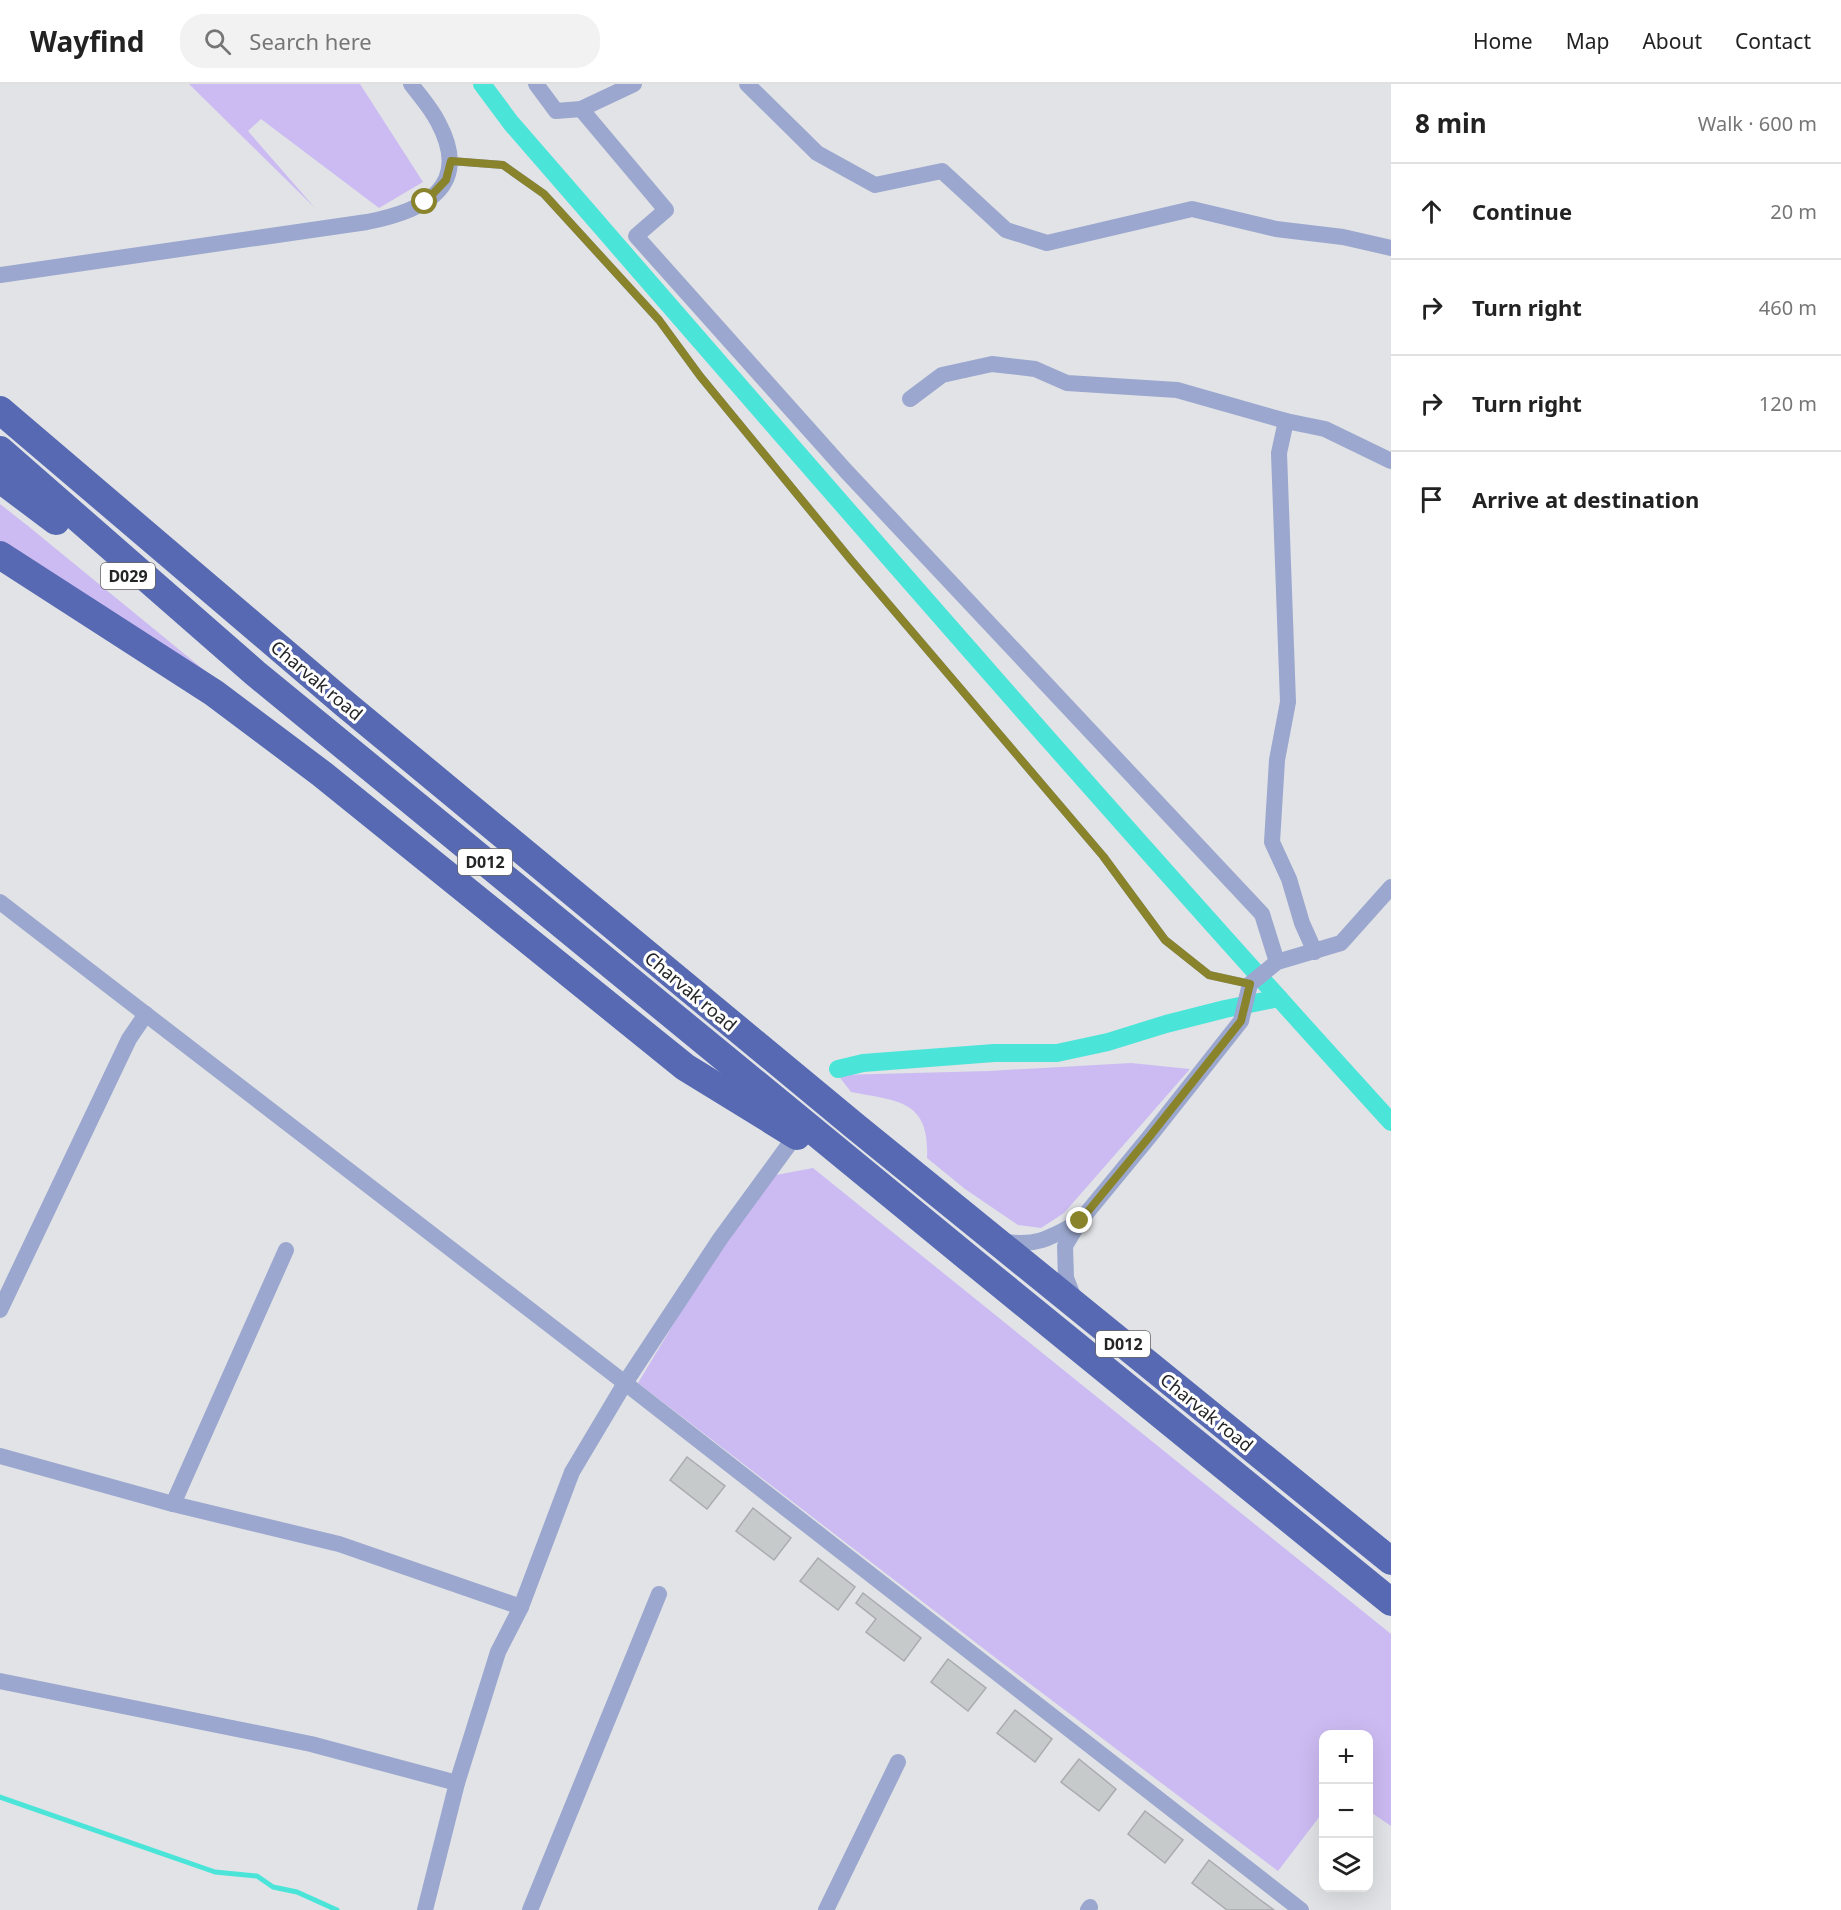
<!DOCTYPE html>
<meta charset="utf-8">
<style>
body{margin:0;font-family:"Noto Sans",sans-serif;background:#f2f2f2;color:#222}
.controls{position:absolute;right:18px;bottom:18px;display:grid;overflow:hidden;border-radius:12px;box-shadow:0 6px 24px #0002}
.controls button{width:54px;height:54px;display:grid;place-items:center;padding:0;border:0;border-bottom:2px solid #e0e0e0;background:#fff;color:#222;font:30px sans-serif}
.stop{position:absolute;width:18px;height:18px;margin:-14px;border:4px solid #89832b;border-radius:50%;background:#fff}
.stop.end{background:#89832b;border-color:#fff;box-shadow:0 2px 6px #0008}
.list{margin:0;padding:0;list-style:none}
h2{display:flex;justify-content:space-between;align-items:center;height:78px;margin:0;padding:0 24px;font-size:26px}
h2 small{font-size:20px;font-weight:400;color:#767676}
.list li{display:grid;grid-template-columns:39px 1fr auto;gap:18px;align-items:center;box-sizing:border-box;height:96px;padding:0 24px;border-top:2px solid #e0e0e0}
.list b{display:block;font-size:22px;white-space:nowrap}
.list em{font-size:20px;font-style:normal;color:#767676}
.icon{flex:none;width:33px;height:33px;fill:none;stroke:currentColor;stroke-width:2;stroke-linecap:round;stroke-linejoin:round}
.map{position:relative;flex:none;width:1391px;height:1826px;overflow:hidden}
header{display:flex;align-items:center;gap:36px;box-sizing:border-box;height:84px;padding:0 30px;background:#fff;border-bottom:2px solid #e0e0e0}
header strong{font-size:28px}
nav{display:flex;gap:33px;margin-inline-start:auto;font-size:21px}
.search{width:420px;height:54px;background:#f2f2f2;display:flex;align-items:center;gap:15px;box-sizing:border-box;padding:0 21px;border-radius:24px;color:#767676;font-size:22px}
main{display:flex}
aside{flex:1;background:#fff}
.map>svg:first-child{display:block}
.green{fill:#ccbbf2}
.lines{fill:none;stroke-linecap:round;stroke-linejoin:round}
.stream{stroke:#4be4d9;stroke-width:5}
.canal{stroke:#4be4d9;stroke-width:18}
.building{fill:#c6cacb;stroke:#a9acad;stroke-width:1.5}
.service{stroke:#9ba7ce;stroke-width:8}
.minor{stroke:#9ba7ce;stroke-width:16}
.trunk{stroke:#5669b2;stroke-width:28}
.route{stroke:#89832b;stroke-width:8}
.labels{text-anchor:middle;dominant-baseline:central;stroke-width:6;stroke-linejoin:round;paint-order:stroke}
.shield{fill:#fff;stroke:#666667;stroke-width:1.5}
.shield-label{font-size:16px;font-weight:bold;fill:#242526}
.street-label{font-size:18px;fill:#242526;stroke:#fff}
</style>
<header>
<strong>Wayfind</strong>
<div class="search"><svg class="icon" aria-label="search" viewBox="0 0 24 24"><circle cx="10" cy="10" r="6"/><path d="M15 15l6 6"/></svg>Search here</div>
<nav><a>Home</a><a>Map</a><a>About</a><a>Contact</a></nav>
</header>
<main>
<div class="map">
<svg width="1391" height="1826" viewBox="0 0 1391 1826">
<rect width="100%" height="100%" fill="#e1e3e6"/>
<g class="green">
<path d="M189,0H360L423,98L379,124L261,35L248,47L315,124Z"/>
<path d="M0,420L28,442L209,590L0,462Z"/>
<path d="M1131,979L1190,985L1064,1129L1041,1144L1018,1141L965,1105L927,1074C930,1016 898,1017 851,1008L838,991L989,987Z"/>
<path d="M813,1084L1391,1550V1742L1369,1727L1368,1650H1324L1323,1728L1278,1787L1001,1578L638,1299L712,1176L776,1091Z"/>
</g>
<g class="lines">
<path class="stream" d="M0,1713L215,1788L257,1792L273,1803L297,1808L337,1826"/>
<g class="canal">
<path d="M482,0L511,39C802,374 1092,710 1391,1038"/>
<path d="M838,985L863,979L994,969H1057L1108,958L1166,940L1225,925L1279,914"/>
</g>
</g>
<g class="building">
<path d="M687,1373L725,1402L707,1425L670,1396Z"/>
<path d="M753,1424L791,1454L774,1476L736,1447Z"/>
<path d="M818,1474L855,1503L838,1526L800,1497Z"/>
<path d="M863,1509L921,1554L904,1577L866,1548L876,1535L856,1519Z"/>
<path d="M948,1575L986,1604L968,1627L931,1598Z"/>
<path d="M1015,1626L1052,1655L1035,1678L997,1649Z"/>
<path d="M1079,1675L1116,1705L1099,1727L1061,1698Z"/>
<path d="M1145,1727L1183,1756L1165,1779L1128,1750Z"/>
<path d="M1209,1776L1259,1815L1274,1826H1227L1192,1799Z"/>
</g>
<g class="lines">
<path class="service" d="M451,77L503,81L544,110L659,236L700,292L851,476L1103,772L1165,856L1209,891L1250,900"/>
<g class="minor">
<path d="M536,0L556,27L581,25L634,0"/>
<path d="M747,0L817,69L875,101L942,87L1006,146L1047,159L1192,125L1276,145L1343,153L1391,164"/>
<path d="M581,25L666,126L636,152L846,387L1262,830L1277,878"/>
<path d="M0,191L367,138C424,127 473,103 438,38C431,24 420,12 411,0"/>
<path d="M910,315L942,291L992,280L1035,285L1067,299L1177,306L1286,337L1325,345L1391,377"/>
<path d="M1286,337L1279,369L1288,618L1277,676L1272,758L1289,795L1302,839L1315,868"/>
<path d="M0,818L625,1299L1301,1826"/>
<path d="M1003,1157C1035,1164 1052,1153 1079,1138"/>
<path d="M1075,1217L1066,1194L1065,1162L1080,1137L1150,1052L1241,937L1250,900L1277,878L1341,859L1391,803"/>
<path d="M0,1226L129,955L146,930"/>
<path d="M0,1372L173,1420L339,1460L521,1523"/>
<path d="M173,1420L286,1166"/>
<path d="M0,1597L311,1660L457,1699"/>
<path d="M425,1826L457,1699L498,1568L521,1523L572,1388L625,1299L720,1155L796,1051"/>
<path d="M530,1826L659,1510"/>
<path d="M826,1826L898,1678"/>
<path d="M1088,1826L1090,1823"/>
</g>
<g class="trunk">
<path d="M0,326L345,620L856,1043L1391,1477"/>
<path d="M0,366L255,589L977,1181L1391,1518"/>
<path d="M0,395L56,437"/>
<path d="M0,471L214,609L322,690L685,983L797,1052"/>
</g>
</g>
<g class="lines">
<path class="route" d="M425,118L446,96L451,77L503,81L544,110L659,236L700,292L851,476L1103,772L1165,856L1209,891L1250,900L1241,937L1150,1052L1080,1137"/>
</g>
<g class="labels">
<g class="shield">
<rect x="101" y="479" width="54" height="26" rx="4.5"/>
<rect x="458" y="765" width="54" height="26" rx="4.5"/>
<rect x="1096" y="1247" width="54" height="26" rx="4.5"/>
</g>
<g class="shield-label">
<text x="128" y="492">D029</text>
<text x="485" y="778">D012</text>
<text x="1123" y="1260">D012</text>
</g>
<g class="street-label">
<text transform="translate(317 596) rotate(40)">Charvak road</text>
<text transform="translate(691 907) rotate(40)">Charvak road</text>
<text transform="translate(1207 1328) rotate(39)">Charvak road</text>
</g>
</g>
</svg>
<div class="controls">
<button>+</button>
<button>−</button>
<button><svg class="icon" aria-label="layers" viewBox="0 0 24 24"><path d="M12 4l9 5-9 5-9-5zM3 14l9 5 9-5"/></svg></button>
</div>
<div class="stop" style="left:425px;top:118px"></div>
<div class="stop end" style="left:1080px;top:1137px"></div>
</div>
<aside>
<h2>8 min<small>Walk · 600 m</small></h2>
<ul class="list">
<li><svg class="icon" aria-label="ahead" viewBox="0 0 24 24"><path d="M12 20V5M6 11l6-6 6 6"/></svg><div><b>Continue</b></div><em>20 m</em></li>
<li><svg class="icon" aria-label="right" viewBox="0 0 24 24"><path d="M7 20v-9h11M14 6l5 5-5 5"/></svg><div><b>Turn right</b></div><em>460 m</em></li>
<li><svg class="icon" aria-label="right" viewBox="0 0 24 24"><path d="M7 20v-9h11M14 6l5 5-5 5"/></svg><div><b>Turn right</b></div><em>120 m</em></li>
<li><svg class="icon" aria-label="arrive" viewBox="0 0 24 24"><path d="M6 21V4h12l-3 4 3 4H6"/></svg><div><b>Arrive at destination</b></div></li>
</ul>
</aside>
</main>
